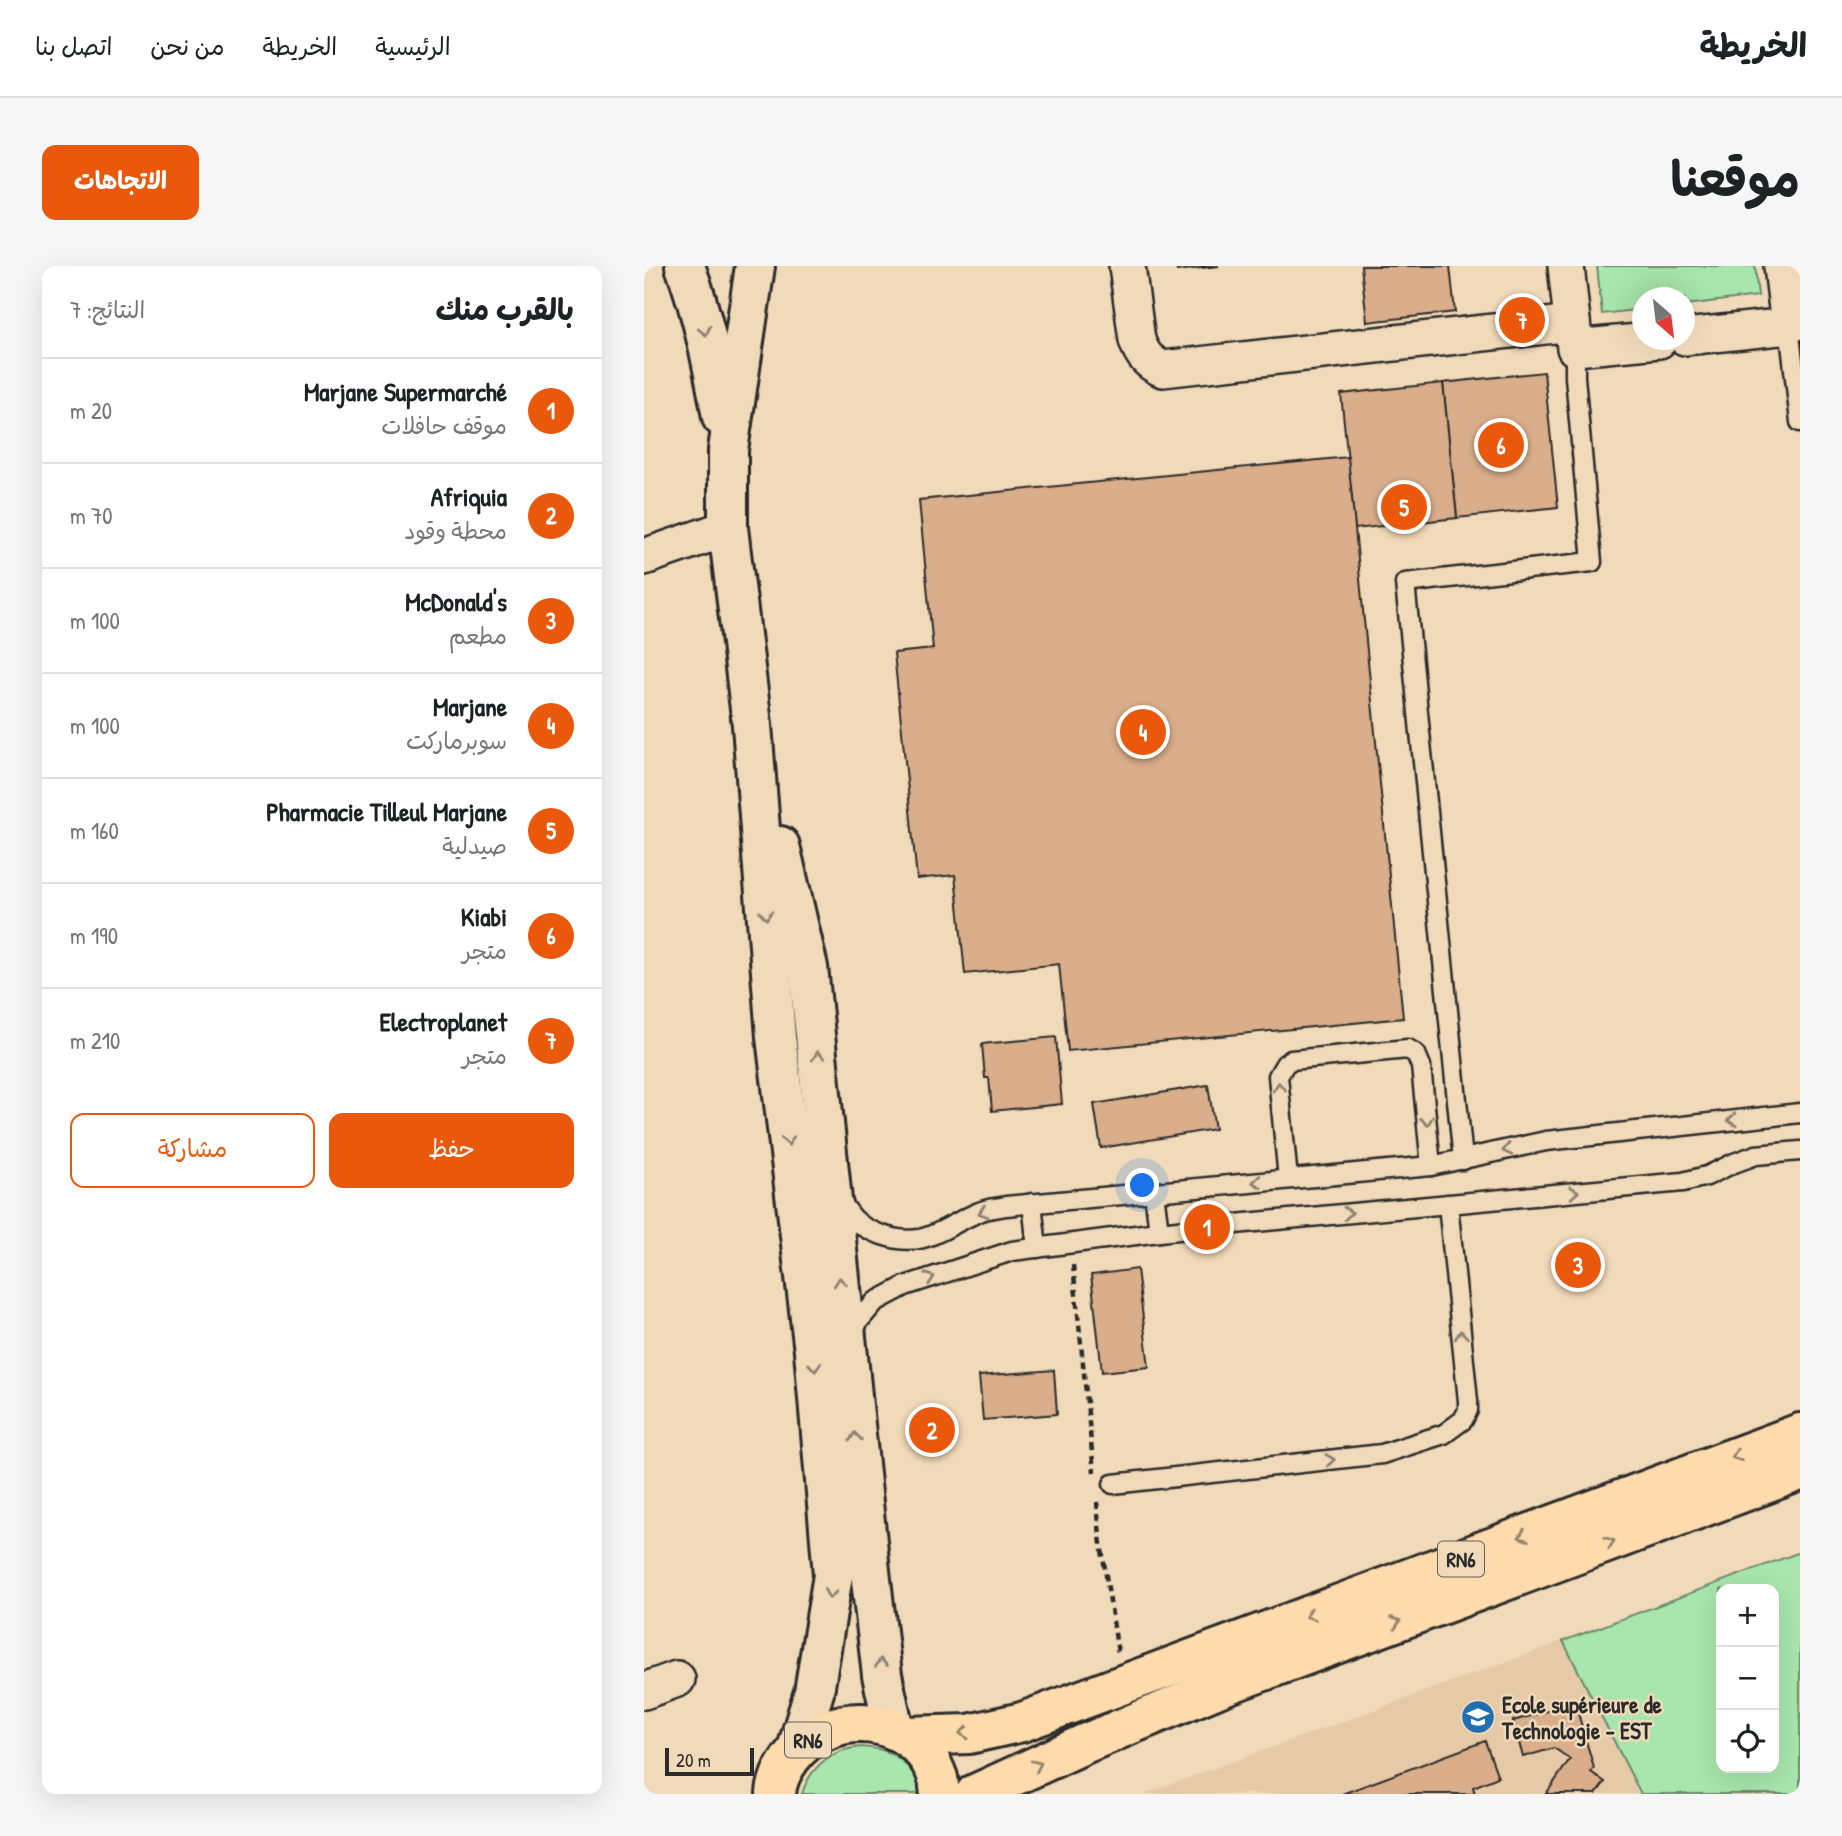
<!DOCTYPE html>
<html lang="ar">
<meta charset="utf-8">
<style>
body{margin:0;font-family:"Patrick Hand","Playpen Sans Arabic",sans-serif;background:#f6f6f6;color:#202124;direction:rtl}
.controls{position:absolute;right:21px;bottom:21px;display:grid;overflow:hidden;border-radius:14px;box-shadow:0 7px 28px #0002}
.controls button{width:63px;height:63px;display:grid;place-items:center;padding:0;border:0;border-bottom:2px solid #e0e0e0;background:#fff;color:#202124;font:35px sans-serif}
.compass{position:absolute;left:988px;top:21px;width:63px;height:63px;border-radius:50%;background:#fff;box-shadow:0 7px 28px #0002;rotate:152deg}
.scale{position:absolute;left:21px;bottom:18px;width:89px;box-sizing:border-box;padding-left:7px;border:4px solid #2b2b2b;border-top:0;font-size:19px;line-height:24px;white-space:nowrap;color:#2b2b2b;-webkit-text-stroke:5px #f1dab9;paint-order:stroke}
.you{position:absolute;left:499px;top:920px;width:24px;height:24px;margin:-18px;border:5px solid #fff;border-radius:50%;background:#1a73e8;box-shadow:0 0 0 10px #1a73e833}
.badge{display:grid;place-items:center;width:46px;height:46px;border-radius:50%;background:#ea580c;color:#fff;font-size:23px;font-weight:700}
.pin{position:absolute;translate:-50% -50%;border:4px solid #fff;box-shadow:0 2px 7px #0006}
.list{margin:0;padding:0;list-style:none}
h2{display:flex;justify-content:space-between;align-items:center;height:91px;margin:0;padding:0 28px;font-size:30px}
h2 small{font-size:23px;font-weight:400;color:#757577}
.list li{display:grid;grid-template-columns:46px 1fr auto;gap:21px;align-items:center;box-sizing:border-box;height:105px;padding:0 28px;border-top:2px solid #e0e0e0}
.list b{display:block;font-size:26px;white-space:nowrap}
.list p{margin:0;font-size:23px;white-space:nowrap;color:#757577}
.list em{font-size:23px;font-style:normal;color:#757577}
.actions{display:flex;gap:14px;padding:21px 28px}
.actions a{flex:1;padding:16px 0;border:2px solid #ea580c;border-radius:14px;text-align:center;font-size:24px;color:#ea580c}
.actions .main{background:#ea580c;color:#fff}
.icon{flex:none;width:38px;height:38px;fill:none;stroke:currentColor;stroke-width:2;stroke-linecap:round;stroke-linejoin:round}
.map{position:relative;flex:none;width:1156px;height:1528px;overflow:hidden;direction:ltr;border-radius:14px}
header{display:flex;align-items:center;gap:42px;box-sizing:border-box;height:98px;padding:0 35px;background:#fff;border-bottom:2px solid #e0e0e0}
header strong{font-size:33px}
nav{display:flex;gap:38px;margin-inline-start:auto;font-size:24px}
.intro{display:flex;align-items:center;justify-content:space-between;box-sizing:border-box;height:168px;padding:0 42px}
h1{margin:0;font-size:49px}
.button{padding:18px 32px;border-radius:14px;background:#ea580c;color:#fff;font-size:24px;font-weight:700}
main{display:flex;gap:42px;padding:0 42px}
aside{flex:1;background:#fff;border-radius:14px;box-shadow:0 7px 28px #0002}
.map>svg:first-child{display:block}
.built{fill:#e6caa8}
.green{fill:#a8e6ad;stroke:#6a886c;stroke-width:2;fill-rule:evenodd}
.building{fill:#daae8b;stroke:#2b2b2b;stroke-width:2}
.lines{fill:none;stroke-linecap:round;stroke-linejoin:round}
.service-casing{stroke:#2b2b2b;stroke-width:23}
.minor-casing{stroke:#2b2b2b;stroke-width:40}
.tertiary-casing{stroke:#2b2b2b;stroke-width:44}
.trunk-casing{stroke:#2b2b2b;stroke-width:44}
.path{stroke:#2b2b2b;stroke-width:4.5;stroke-dasharray:7 5;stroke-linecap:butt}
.service{stroke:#f1dab9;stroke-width:18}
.minor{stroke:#f1dab9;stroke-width:35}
.tertiary{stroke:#f1dab9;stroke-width:38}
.trunk{stroke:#fddbac;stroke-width:38}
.oneway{stroke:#8e8272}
.oneway2{stroke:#94836c}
.labels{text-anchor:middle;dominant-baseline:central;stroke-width:5;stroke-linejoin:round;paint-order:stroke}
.shield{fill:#f1dab9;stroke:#666056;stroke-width:2}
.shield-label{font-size:21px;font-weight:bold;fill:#2b2b2b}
.poi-label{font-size:23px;font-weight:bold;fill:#2b2b2b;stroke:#f1dab9;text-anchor:start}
</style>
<header>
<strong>الخريطة</strong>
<nav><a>الرئيسية</a><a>الخريطة</a><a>من نحن</a><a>اتصل بنا</a></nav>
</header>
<div class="intro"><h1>موقعنا</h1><a class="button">الاتجاهات</a></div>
<main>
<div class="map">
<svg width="1156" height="1528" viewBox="0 0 1156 1528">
<rect width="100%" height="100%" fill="#f1dab9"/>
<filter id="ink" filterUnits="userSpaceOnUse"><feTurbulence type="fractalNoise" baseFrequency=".0143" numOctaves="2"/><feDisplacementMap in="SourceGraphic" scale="14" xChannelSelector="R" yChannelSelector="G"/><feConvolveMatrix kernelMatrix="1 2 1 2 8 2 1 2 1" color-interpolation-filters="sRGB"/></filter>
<g filter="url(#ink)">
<path class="built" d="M919,1375L997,1528H500Z"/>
<g class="green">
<path d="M953,0H1111L1114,30L1041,39V32H999L998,43L958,48Z"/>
<path d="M1156,1286V1528H997L919,1375ZM1130,1323V1502H1077V1323Z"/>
<path d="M217,1481C225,1482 234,1482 241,1485C260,1492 273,1509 279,1528H158C163,1510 177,1493 195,1486C201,1483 210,1482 217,1481Z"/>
</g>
<g class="building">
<path d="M532,0H575L533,5Z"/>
<path d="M717,0H806L811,46L723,56Z"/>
<path d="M900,106L914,241L813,252L799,117Z"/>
<path d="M799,117L813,252L711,263L697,128Z"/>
<path d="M704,191L759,752L424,785L415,698L321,708L311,609L273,613L250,387L289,383L275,234Z"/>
<path d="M412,771L418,838L348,845L345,812H341L338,778Z"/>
<path d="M564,819L571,863L457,882L450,838Z"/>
<path d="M493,1003L505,1101L458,1106L447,1009Z"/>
<path d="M410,1104L413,1148L339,1154L335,1110Z"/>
<path d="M931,1437L950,1502L947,1506L961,1516L952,1528H902L926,1493L910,1482L879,1491L869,1455Z"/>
<path d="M841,1475L854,1511L829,1521L831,1528H698Z"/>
</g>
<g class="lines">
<g class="service-casing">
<g id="service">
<path d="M1145,60L1156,156"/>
<path d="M819,894L761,317L948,296L931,111V82"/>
<path d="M644,913L634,810L641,798L647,794L764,783L772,788L777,800L787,900"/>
<path d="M510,926L515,966"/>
<path d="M197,935C208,954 217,962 238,969C282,984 298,961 335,946C343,942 353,942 362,940L787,900L902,875L1156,847"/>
<path d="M388,937L393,982"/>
<path d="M209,1068L214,1056L231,1036L261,1020L368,985L515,966L591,958L1039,916L1063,910L1090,897L1112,889L1156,885"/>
<path d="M469,1218L738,1188L800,1168L819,1154L824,1144V1135L804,938"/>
</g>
</g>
<g class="minor-casing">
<g id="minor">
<path d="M483,0L493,74C498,89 505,97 519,103L928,57"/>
<path d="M922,0L931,82L1015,74"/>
<path d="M1041,71L1145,60L1138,0"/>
<path d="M0,291L84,262"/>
<path d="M0,1425L33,1413"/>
</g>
</g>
<g class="tertiary-casing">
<g id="tertiary">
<path d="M41,0C59,49 69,99 78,151"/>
<path d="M111,0L84,184V262L108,459L132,771L170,1085L189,1309L170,1426L153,1483"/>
<path d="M136,580L164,701L226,1305L238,1409L250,1464"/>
</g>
</g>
<g class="trunk-casing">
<g id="trunk">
<path d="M262,1470L325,1468L378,1456L1156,1167"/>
<path d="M132,1528C133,1514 138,1505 146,1493C185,1439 271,1446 294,1512C295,1517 295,1523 296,1528"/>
<path d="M331,1528L440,1478L574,1422L1156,1205"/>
</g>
</g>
<g class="path">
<path d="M429,999L450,1206"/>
<path d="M453,1236L456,1271L474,1387"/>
</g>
<use href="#service" class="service"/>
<use href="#minor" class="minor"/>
<use href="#tertiary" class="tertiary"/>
<use href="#trunk" class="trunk"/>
</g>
<defs><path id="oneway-chevron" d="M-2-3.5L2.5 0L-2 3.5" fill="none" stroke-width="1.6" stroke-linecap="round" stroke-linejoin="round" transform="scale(1.75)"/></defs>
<g class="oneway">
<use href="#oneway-chevron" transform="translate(61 65) rotate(77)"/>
<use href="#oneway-chevron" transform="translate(122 649) rotate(86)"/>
<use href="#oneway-chevron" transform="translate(174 790) rotate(-96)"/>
<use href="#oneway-chevron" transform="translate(635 821) rotate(-94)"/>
<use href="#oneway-chevron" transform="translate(1088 854) rotate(174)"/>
<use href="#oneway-chevron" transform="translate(783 855) rotate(84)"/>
<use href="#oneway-chevron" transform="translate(144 875) rotate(83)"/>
<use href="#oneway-chevron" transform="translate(863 884) rotate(167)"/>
<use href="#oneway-chevron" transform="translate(613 916) rotate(175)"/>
<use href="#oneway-chevron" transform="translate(930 926) rotate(-5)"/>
<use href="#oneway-chevron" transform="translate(339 946) rotate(162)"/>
<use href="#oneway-chevron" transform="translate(704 947) rotate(-5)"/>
<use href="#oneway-chevron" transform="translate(286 1012) rotate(-19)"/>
<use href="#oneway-chevron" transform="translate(196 1016) rotate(-95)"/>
<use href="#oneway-chevron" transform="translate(817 1069) rotate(-96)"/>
<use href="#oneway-chevron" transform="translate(171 1101) rotate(85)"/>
<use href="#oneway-chevron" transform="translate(211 1171) rotate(-96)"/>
<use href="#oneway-chevron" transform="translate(686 1194) rotate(-7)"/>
<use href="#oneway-chevron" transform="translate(186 1328) rotate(99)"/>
<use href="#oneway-chevron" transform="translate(237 1397) rotate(-97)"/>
</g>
<g class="oneway2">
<use href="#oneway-chevron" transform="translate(1092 1190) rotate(160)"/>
<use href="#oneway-chevron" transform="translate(879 1270) rotate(160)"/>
<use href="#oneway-chevron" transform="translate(966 1276) rotate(-20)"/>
<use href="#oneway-chevron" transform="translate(666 1349) rotate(160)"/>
<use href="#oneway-chevron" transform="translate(752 1356) rotate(-20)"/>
<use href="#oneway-chevron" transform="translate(320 1467) rotate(175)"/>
<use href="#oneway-chevron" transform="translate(393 1499) rotate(-25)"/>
</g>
</g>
<defs>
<g id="university-disc" transform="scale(1.75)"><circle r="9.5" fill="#1f6fb2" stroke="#f1dab9"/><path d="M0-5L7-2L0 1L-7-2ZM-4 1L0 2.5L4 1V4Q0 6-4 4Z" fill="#fff"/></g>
</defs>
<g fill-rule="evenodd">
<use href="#university-disc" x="834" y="1451"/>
</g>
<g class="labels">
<g class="shield">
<rect x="794" y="1275.5" width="46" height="35" rx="5"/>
<rect x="141" y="1456.5" width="46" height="35" rx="5"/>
</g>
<g class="shield-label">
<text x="817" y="1293">RN6</text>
<text x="164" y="1474">RN6</text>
</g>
<g class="poi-label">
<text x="858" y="1438">Ecole supérieure de<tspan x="858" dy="26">Technologie - EST</tspan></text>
</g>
</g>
</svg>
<div class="controls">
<button>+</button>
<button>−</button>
<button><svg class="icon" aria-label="locate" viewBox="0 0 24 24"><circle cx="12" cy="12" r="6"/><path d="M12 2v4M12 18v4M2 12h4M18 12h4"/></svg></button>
</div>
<svg class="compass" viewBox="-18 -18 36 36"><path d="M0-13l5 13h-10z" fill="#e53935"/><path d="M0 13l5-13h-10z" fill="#757577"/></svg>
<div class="scale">20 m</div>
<div class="you"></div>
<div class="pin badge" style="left:563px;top:961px">1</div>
<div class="pin badge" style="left:288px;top:1164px">2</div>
<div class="pin badge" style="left:934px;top:999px">3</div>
<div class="pin badge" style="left:499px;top:466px">4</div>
<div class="pin badge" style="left:760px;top:241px">5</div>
<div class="pin badge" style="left:857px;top:179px">6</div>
<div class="pin badge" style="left:878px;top:54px">7</div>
</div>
<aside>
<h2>بالقرب منك<small>النتائج: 7</small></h2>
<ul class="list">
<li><span class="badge">1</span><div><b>Marjane Supermarché</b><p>موقف حافلات</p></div><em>20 m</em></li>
<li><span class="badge">2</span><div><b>Afriquia</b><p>محطة وقود</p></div><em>70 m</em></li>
<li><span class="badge">3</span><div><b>McDonald's</b><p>مطعم</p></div><em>100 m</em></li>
<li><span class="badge">4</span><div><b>Marjane</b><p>سوبرماركت</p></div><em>100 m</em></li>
<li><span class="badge">5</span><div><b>Pharmacie Tilleul Marjane</b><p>صيدلية</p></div><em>160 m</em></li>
<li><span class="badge">6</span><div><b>Kiabi</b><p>متجر</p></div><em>190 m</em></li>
<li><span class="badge">7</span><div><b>Electroplanet</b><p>متجر</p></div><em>210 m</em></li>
</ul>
<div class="actions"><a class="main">حفظ</a><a>مشاركة</a></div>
</aside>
</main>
